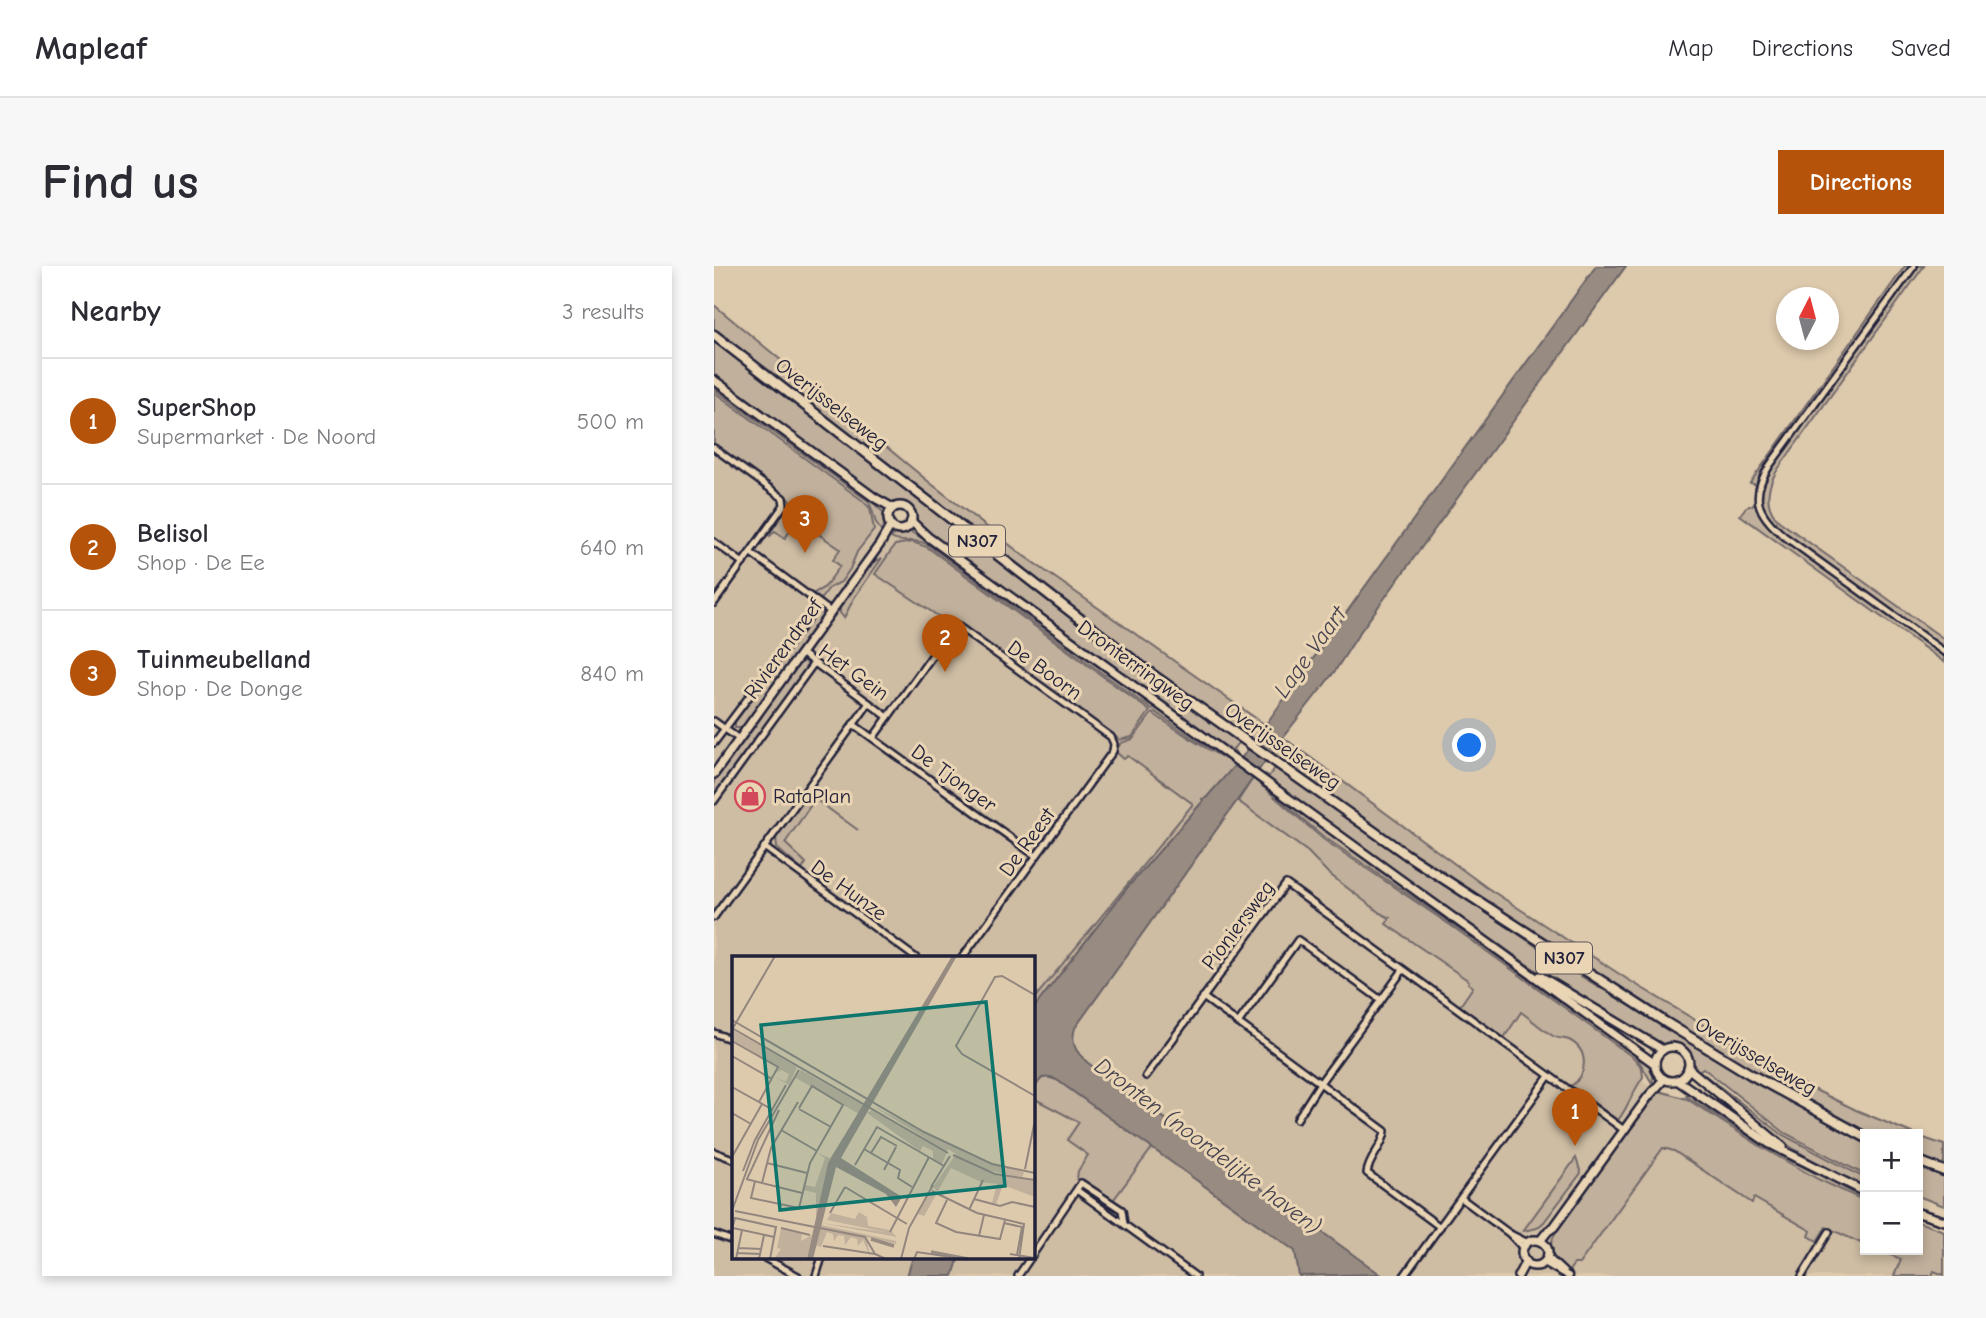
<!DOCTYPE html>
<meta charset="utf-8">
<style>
body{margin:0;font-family:"Comic Neue",sans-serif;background:#f7f7f7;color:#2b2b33}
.controls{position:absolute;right:21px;bottom:21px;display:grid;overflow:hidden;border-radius:0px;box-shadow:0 4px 10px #0003}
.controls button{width:63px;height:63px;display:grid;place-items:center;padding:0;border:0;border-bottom:2px solid #e1e1e2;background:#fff;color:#2b2b33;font:35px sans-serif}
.compass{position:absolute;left:1062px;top:21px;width:63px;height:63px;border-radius:50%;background:#fff;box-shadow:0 4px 10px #0003;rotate:6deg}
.you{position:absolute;left:756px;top:480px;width:24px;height:24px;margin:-18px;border:5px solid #fff;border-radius:50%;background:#1a73e8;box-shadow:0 0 0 10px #1a73e833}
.badge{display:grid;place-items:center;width:46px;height:46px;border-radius:50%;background:#b45309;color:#fff;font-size:23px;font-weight:700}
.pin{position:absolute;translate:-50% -58px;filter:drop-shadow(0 2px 4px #0008)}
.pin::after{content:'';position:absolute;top:37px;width:24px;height:21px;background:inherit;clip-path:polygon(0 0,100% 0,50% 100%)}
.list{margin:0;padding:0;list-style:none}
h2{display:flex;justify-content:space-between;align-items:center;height:91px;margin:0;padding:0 28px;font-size:30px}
h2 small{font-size:23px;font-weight:400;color:#7c7c81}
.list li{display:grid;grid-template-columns:46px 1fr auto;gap:21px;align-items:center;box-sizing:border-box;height:126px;padding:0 28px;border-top:2px solid #e1e1e2}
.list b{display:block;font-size:26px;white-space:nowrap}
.list p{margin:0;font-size:23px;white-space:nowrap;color:#7c7c81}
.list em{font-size:23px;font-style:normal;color:#7c7c81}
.map{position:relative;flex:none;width:1230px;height:1010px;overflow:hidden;border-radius:0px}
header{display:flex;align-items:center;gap:42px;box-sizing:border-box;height:98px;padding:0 35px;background:#fff;border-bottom:2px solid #e1e1e2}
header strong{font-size:33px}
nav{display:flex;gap:38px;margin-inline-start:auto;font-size:24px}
.intro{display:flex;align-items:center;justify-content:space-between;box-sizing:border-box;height:168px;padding:0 42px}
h1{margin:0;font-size:49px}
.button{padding:18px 32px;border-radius:0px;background:#b45309;color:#fff;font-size:24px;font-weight:700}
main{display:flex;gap:42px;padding:0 42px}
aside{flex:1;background:#fff;border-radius:0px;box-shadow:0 4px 10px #0003}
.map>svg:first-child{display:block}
.built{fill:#cebca3;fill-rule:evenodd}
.green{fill:#c1b09b;stroke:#72696b;stroke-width:2}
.water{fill:#988c82;stroke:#696266;stroke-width:2}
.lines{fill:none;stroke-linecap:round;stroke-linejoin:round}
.minor-casing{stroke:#22223b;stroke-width:10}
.tertiary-casing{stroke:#22223b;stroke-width:11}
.secondary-casing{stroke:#22223b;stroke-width:12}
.trunk-casing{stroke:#22223b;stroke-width:13}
.minor{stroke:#e9d4b3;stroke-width:5}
.tertiary{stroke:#e9d4b3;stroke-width:6}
.secondary{stroke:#e9d4b3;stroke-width:7}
.trunk{stroke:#e9d4b3;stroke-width:8}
.labels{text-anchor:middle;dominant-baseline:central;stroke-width:6;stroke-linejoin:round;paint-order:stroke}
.shield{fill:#e9d4b3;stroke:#5e575f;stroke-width:2}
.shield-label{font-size:19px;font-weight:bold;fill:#22223b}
.street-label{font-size:21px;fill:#22223b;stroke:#e9d4b3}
.poi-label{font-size:21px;fill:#22223b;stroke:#e9d4b3;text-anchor:start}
.water-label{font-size:23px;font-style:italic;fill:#454250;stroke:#e9d4b3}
.inset-river{fill:none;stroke:#988c82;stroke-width:3.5}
.inset-road{fill:none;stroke:#92867f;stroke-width:2}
.view{fill:#0f766e;fill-opacity:0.15;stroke:#0f766e;stroke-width:3.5}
.inset-edge{fill:none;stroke:#22223b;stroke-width:3.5}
</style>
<header>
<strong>Mapleaf</strong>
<nav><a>Map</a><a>Directions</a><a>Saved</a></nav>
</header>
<div class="intro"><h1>Find us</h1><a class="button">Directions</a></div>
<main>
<aside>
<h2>Nearby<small>3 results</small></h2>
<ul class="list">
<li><span class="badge">1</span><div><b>SuperShop</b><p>Supermarket · De Noord</p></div><em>500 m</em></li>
<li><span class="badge">2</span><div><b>Belisol</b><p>Shop · De Ee</p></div><em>640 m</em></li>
<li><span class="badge">3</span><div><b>Tuinmeubelland</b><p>Shop · De Donge</p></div><em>840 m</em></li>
</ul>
</aside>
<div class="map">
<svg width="1230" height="1010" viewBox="0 0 1230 1010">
<rect width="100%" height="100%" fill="#ddc9ac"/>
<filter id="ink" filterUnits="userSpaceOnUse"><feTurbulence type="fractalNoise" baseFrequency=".0143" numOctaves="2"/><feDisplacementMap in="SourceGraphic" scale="14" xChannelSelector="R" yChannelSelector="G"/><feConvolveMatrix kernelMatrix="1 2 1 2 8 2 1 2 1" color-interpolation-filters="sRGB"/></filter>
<g filter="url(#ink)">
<path class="built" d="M0,134L916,807L965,841L1151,942V984H1204L1230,978V1010H0ZM19,692H318V991H19Z"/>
<g class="green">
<path d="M1191,0H1198L1046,209L1043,219L1036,217Z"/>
<path d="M1203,0H1210L1064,203C1053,220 1049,240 1065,255L1230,373V383L1070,266C1049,249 1042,237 1050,211Z"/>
<path d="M0,39L215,216L310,290L550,458L539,476L417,387L272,277L241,250L226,240L0,64Z"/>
<path d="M0,73L333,334L525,476L519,483L522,487L521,489L216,268L202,256L195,240L188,237L175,236L156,224L0,111Z"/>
<path d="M0,118L151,229L170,247L172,260L169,265C159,260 161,245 154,235L0,123Z"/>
<path d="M0,126L148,234L156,242L160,264L143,286L136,303L127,316L115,322L106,334L100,327L111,321L126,300L119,294L126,283L84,254L71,272L61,265L56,270L55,269L77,235L0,179Z"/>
<path d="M1042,238L1056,260L1067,270L1230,388V396L1026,249L1032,241Z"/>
<path d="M195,265L218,278L511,489L484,476L430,438L214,279C200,271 188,279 177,272L181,267Z"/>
<path d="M198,276L213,281L436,445L418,471L406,474L240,354L236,358L161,308L181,279Z"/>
<path d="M168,292L140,332L130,352L126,347V339L156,298Z"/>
<path d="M104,342L109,345V352L29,462H21V456Z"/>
<path d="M90,395L95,399L0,531V515L83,400Z"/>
<path d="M438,447L483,477L522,499L414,621L319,743V734L479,538L414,490L410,493L403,487V483L407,477L419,473Z"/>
<path d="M570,472L772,621L913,713L1081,814L1142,844L1200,868H1154L1032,802L924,733L909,726L745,619L555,490Z"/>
<path d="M561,502L860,706L1076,836L1151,875V909L1071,867L989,802L983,806C974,798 976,782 961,779C955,778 950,780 943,778L814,699L549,510L551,508L555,510Z"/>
<path d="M539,512L609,573L742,663L920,792L928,802L929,811C919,825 915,839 905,853H902L857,820C874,809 875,784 855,774C850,772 844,773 839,770C828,763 818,754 807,746L790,772L746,740L759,721L754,717L755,715L672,658L676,652L666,647L614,607L594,586L524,535Z"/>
<path d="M554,520L935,796L940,808L938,817L922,790L751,667L610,571L567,535Z"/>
<path d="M93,527L144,564L101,533L71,577L92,597L88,604L63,582L62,571Z"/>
<path d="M987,806L1069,869L1151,912V922L1111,902L1069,876L985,808Z"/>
<path d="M332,811L343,814L438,882L397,937L363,913L364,905L374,889L353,874L365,856L319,832C318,822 322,813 332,811Z"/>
<path d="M974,824C1031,863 1088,900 1151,929V933L1054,883L972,830Z"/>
<path d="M945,825L973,833L1049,882L1104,913L1151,935V979L1112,961L1103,975L1095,970L1097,965L1040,932L1038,937L960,885L949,882L865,998H860L854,1006C829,984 834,979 850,953Z"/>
<path d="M1204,870L1230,879V902L1204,891Z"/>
<path d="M862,892L867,907L830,956L823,962L809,965Z"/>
<path d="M1204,899L1230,910V940L1204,930Z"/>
<path d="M1204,956L1230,965V1009L1220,1005L1218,1010H1180L1187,993L1164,984H1204Z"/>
</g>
<g class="water">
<path d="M882,0H912L646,366L621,405L562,480L361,762C356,778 362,786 374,797L666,1008L585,1010L581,985L343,814L337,811L328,812L319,823V743L414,621L489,535L488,533L492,532L529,490Z"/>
<path d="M199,991H245L239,1010H193Z"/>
</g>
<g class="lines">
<g class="minor-casing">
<g id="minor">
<path d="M1200,0L1056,199C1036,230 1042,247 1070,270L1230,386"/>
<path d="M0,182L69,232L70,239L0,337"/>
<path d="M0,276L29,297"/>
<path d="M37,287L117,346"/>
<path d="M87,387L174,451"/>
<path d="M0,455L25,473"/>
<path d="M139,458L322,590"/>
<path d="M159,472L241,358L397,471L400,478L399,485L248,692"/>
<path d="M0,477L105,338"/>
<path d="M0,535L100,397"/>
<path d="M50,581L202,692"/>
<path d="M0,651L155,437"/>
<path d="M489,731L671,865C670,880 655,891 653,907L726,961"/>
<path d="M524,757L584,674L667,734"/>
<path d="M0,767L19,774"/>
<path d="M432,810L572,618L910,864"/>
<path d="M583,853L606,817L689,704"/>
<path d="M0,886L19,893"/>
<path d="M364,925L481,1010"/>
<path d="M747,932L796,968L809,982"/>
<path d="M0,968L19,975"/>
<path d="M796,968L814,977"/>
<path d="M49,991L84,1010"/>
<path d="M102,1010L108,991"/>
<path d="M304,1010L367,917L408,944L410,958"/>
<path d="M690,1010L835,810"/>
<path d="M1088,1010L1115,966"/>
</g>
</g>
<g class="tertiary-casing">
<g id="tertiary">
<path d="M833,991L849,1006"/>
<path d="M830,996L854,1010"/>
</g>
</g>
<g class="secondary-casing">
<g id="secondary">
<path d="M0,114L161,232L179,242"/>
<circle cx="186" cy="252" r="12"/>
<path d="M197,255L214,271L941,798"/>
<path d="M0,508L166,278L177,259"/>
<path d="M826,710L949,784"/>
<circle cx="958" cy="798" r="17"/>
<path d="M974,802L1069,881"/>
<path d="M963,814L1056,878L1151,926"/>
<path d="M1204,947L1230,955"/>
<circle cx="821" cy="987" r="13"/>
<path d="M826,975L834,965L840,961L934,831L950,813"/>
<path d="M804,1010L812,995"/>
</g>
</g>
<g class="trunk-casing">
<g id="trunk">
<path d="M0,69L432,404L693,589L951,756L1036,808L1151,871"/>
<path d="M1204,895L1230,905"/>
</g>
</g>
<use href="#minor" class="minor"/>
<use href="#tertiary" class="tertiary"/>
<use href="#secondary" class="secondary"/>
<use href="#trunk" class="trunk"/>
</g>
</g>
<defs>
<g id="shop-ring" transform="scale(1.575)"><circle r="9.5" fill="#e9d4b3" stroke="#d1495b" stroke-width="1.5"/><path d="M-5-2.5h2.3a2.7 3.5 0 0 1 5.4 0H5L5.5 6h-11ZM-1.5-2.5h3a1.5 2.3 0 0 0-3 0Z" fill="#d1495b"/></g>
</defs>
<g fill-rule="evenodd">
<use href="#shop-ring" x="36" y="530"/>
</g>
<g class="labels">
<g class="shield">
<rect x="235" y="259.5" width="56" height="31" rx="5"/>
<rect x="822" y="676.5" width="56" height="31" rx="5"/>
</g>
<g class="shield-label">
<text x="263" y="275">N307</text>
<text x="850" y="692">N307</text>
</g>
<g class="street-label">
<text transform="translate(118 138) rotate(38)">Overijsselseweg</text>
<text transform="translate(69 383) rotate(-54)">Rivierendreef</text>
<text transform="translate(422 399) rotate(36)">Dronterringweg</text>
<text transform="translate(331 404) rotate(36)">De Boorn</text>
<text transform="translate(140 406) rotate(36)">Het Gein</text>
<text transform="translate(569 480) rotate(35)">Overijsselseweg</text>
<text transform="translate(240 512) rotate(36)">De Tjonger</text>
<text transform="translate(313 576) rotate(-54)">De Reest</text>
<text transform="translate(135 624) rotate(36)">De Hunze</text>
<text transform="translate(524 659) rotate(-53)">Pioniersweg</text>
<text transform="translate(1042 790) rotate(30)">Overijsselseweg</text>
</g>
<g class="poi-label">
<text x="59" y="530">RataPlan</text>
</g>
<g class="water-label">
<text transform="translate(596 386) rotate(-54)">Lage Vaart</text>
<text transform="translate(494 880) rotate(37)">Dronten (noordelijke haven)</text>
</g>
</g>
<g transform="translate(18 690)">
<rect width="303" height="303" fill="#ddc9ac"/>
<path d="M1,74L65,111L57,129L43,121L54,126L57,118L49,114L44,117L47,111L0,84ZM69,114L134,150L96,207L84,263V237L72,234L73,229L83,231L93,202L85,197L98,202L127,158L64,122ZM141,150L242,201L292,216L290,222L282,221L239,209L269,220L303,224V241L271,229L264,248L260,247L265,228L249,226L219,212L206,235L218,245L204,239L192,260L186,258L197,237L211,241L201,231L224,198L216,193L210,208L201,203V195L191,190L188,195L135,157L140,154L196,184ZM127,256L135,261L136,270L158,274L165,281L89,267L153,276L95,264L99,257L123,263ZM89,269L164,285V288L134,281L138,300L131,284L126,290L125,283L119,281L113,289L112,280L106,279L102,285L101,278L95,276L89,291L83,289ZM49,273L70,277L69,285L80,279L75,303H42L49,293L45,292Z" fill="#c1b09b"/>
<path d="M220,0H225L109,202L170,241L164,251L154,238L104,211L81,303H75L96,207Z" fill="#988c82"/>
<path class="inset-river" d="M139,283L162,290M199,296L236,303"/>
<path class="inset-road" d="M303,39L270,20L263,21L224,90L230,98L303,140M0,64L192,176L260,208L303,217M0,72L216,197M1,72L43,0M0,85L46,111L27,146M0,100L40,123M0,131L41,154M67,153L99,171M0,157L19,168M49,174L85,195M132,193L168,214L166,222L180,231M139,197L149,181L165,190M221,199L263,218L303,224M0,201L30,148M35,207L75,217M123,209L145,171L212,210M293,213L303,164M152,214L164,191M11,215L23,184L54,129M14,223L70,237M15,223L47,154M23,225L19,242L67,252L78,207L111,149L80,130L67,152M30,227L39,192L66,146M113,231L175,268M199,231L218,200M200,235L245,257L292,268L287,303M242,243L268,250L280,246L303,251M215,244L204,267L224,276L268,283L273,264M1,252L26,184L67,114M237,254L251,224M3,255L133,281L143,298L154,303M98,257L113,231M272,267L290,271L285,299M1,272L42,281M49,272L78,279M0,273L3,262L44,271L38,303M158,276L197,201M247,280L252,259M91,290L143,298M6,292L30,293M5,297L29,298M278,298L303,302M4,303L10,274M27,303L32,279M169,303L177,272L201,229M182,303L185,296L219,301"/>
<path class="view" d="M254,46L273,230L48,254L29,69Z"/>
<rect width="303" height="303" class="inset-edge"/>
</g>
</svg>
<div class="controls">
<button>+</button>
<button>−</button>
</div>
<svg class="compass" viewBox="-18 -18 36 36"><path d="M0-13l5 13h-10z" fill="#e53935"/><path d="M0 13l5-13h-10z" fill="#7c7c81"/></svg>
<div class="you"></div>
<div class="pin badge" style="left:861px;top:880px">1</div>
<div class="pin badge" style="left:231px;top:406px">2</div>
<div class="pin badge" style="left:91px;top:287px">3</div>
</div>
</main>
